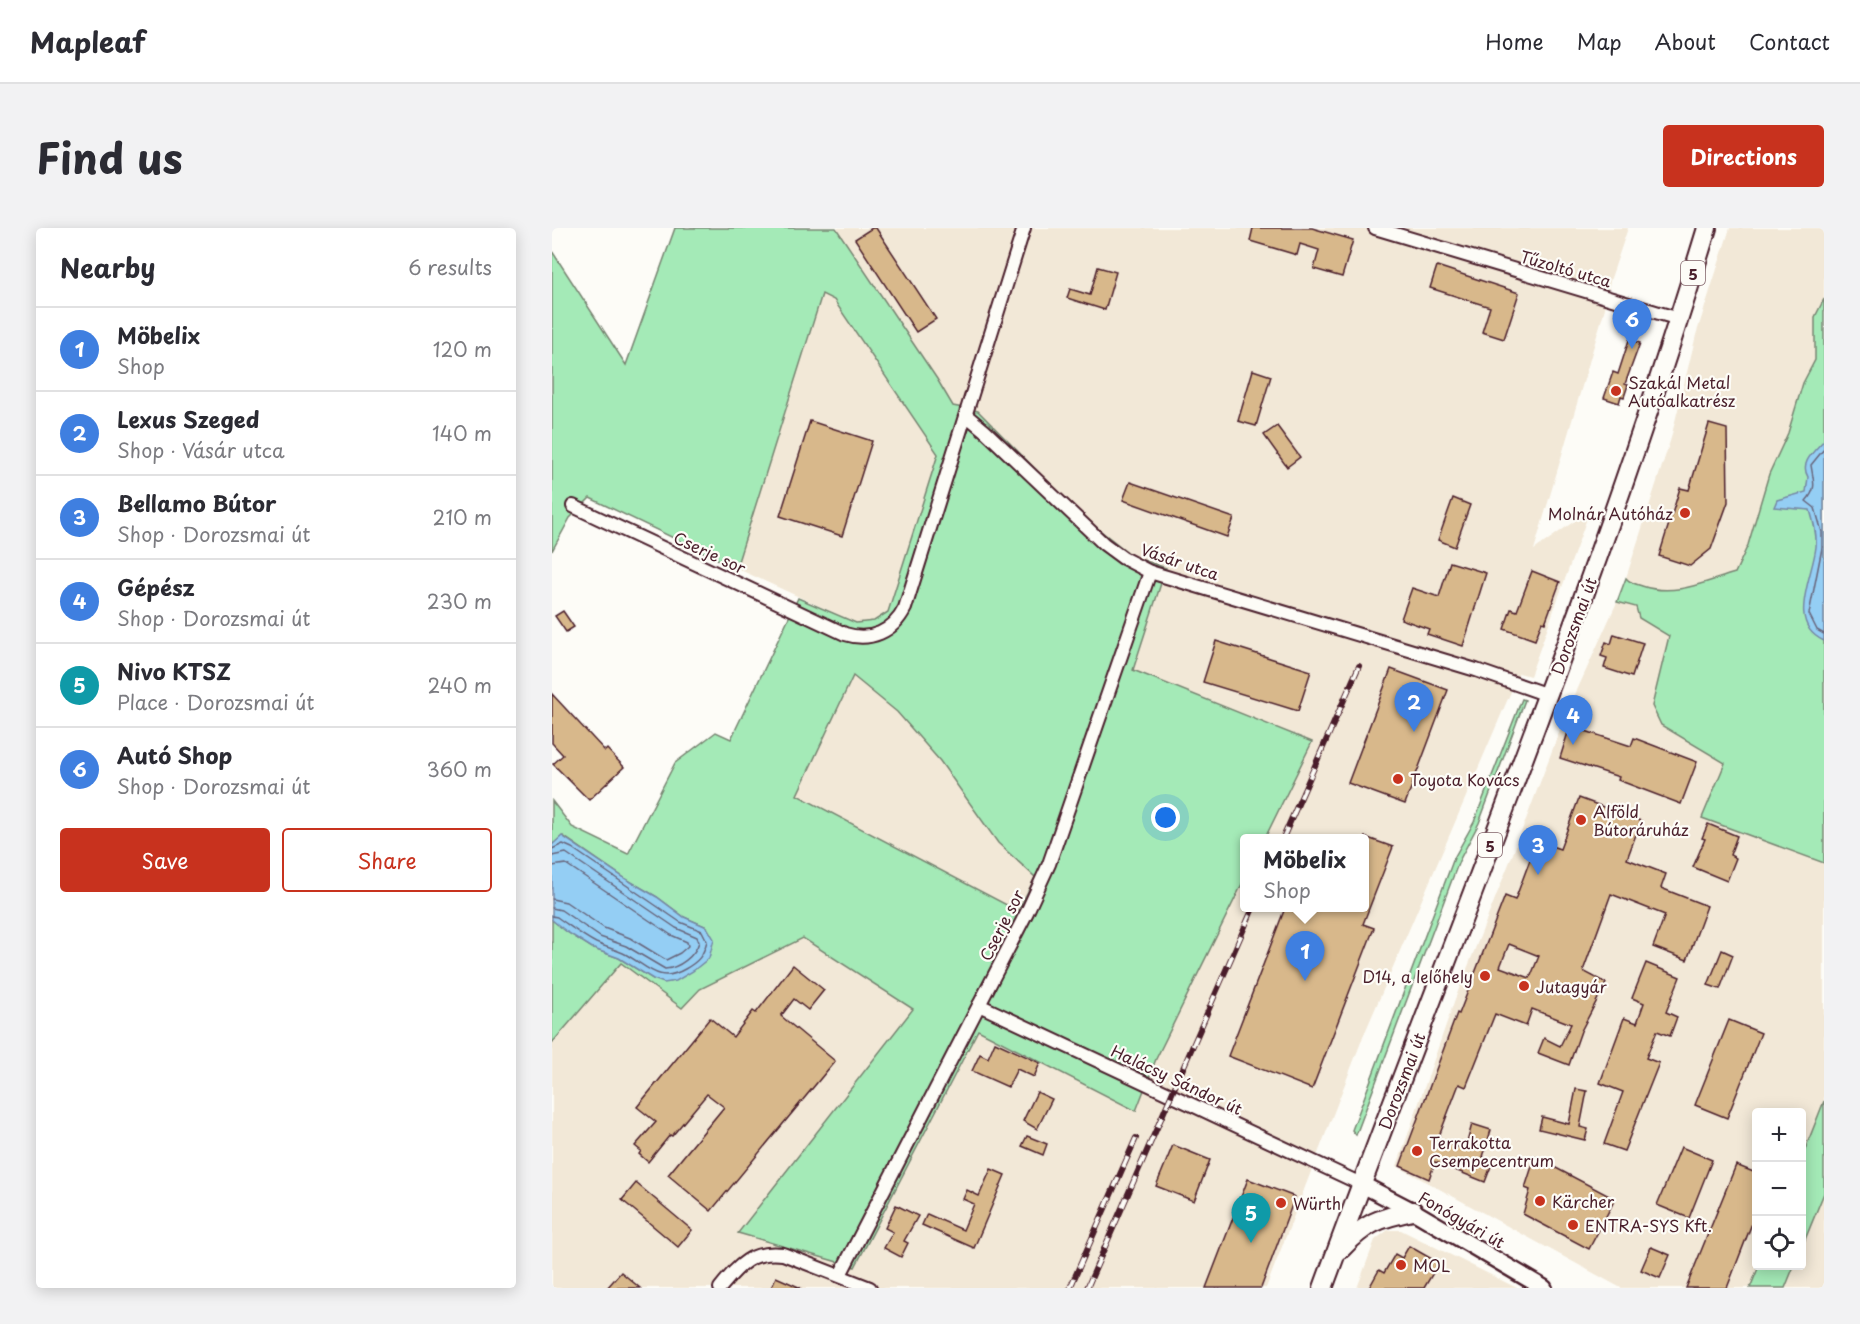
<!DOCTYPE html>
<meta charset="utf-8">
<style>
body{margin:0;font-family:"Playpen Sans",sans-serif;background:#f2f2f3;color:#2b2b33}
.controls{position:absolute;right:18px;bottom:18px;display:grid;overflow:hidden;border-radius:6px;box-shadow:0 3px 15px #0003}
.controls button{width:54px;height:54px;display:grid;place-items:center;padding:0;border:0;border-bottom:2px solid #e1e1e2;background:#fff;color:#2b2b33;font:30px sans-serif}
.you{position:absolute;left:614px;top:590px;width:21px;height:21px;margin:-15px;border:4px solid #fff;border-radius:50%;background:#1a73e8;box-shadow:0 0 0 9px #1a73e833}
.badge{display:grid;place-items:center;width:39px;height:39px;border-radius:50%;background:#c8321e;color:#fff;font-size:20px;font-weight:700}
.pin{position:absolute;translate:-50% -50px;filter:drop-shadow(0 2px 3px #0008)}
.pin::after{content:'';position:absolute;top:32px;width:21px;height:18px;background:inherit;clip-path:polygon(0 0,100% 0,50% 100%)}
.popup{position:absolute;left:688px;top:606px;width:129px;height:78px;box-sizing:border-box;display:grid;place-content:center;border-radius:6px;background:#fff;filter:drop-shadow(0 2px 4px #0005);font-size:20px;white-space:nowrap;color:#7c7c81}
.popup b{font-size:22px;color:#2b2b33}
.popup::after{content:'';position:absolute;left:50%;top:100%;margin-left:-12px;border:12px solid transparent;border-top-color:#fff}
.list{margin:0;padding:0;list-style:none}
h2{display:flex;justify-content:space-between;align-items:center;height:78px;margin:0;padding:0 24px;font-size:26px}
h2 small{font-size:20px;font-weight:400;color:#7c7c81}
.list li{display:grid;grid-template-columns:39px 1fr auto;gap:18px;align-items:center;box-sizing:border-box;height:84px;padding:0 24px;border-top:2px solid #e1e1e2}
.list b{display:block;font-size:22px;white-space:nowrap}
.list p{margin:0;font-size:20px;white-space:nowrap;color:#7c7c81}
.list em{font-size:20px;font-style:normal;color:#7c7c81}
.actions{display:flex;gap:12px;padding:18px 24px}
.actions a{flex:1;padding:14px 0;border:2px solid #c8321e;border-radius:6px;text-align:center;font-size:21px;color:#c8321e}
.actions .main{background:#c8321e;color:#fff}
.icon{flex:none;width:33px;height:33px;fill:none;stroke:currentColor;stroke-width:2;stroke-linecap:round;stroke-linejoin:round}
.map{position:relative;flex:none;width:1272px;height:1060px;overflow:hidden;border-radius:6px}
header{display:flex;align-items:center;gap:36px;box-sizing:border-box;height:84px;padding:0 30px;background:#fff;border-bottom:2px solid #e1e1e2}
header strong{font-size:28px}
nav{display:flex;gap:33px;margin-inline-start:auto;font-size:21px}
.intro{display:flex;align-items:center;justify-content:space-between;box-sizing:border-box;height:144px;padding:0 36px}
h1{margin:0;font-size:42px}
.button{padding:15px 27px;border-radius:6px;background:#c8321e;color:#fff;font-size:21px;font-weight:700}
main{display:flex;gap:36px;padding:0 36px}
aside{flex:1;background:#fff;border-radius:6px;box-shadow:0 3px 15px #0003}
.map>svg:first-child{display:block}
.built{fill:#f2e8d7}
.green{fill:#a4eab7;stroke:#778471;stroke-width:1.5;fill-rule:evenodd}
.water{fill:#94cef4;stroke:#7688a4;stroke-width:1.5}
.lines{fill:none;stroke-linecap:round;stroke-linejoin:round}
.shore{stroke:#68657b;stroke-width:1.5}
.building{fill:#d8b88b;stroke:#4a1f2b;stroke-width:1.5;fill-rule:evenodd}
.minor-casing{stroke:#4a1f2b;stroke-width:16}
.tertiary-casing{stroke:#4a1f2b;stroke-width:20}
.primary-casing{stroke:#4a1f2b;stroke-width:22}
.minor{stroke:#fdfcf7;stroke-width:12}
.tertiary{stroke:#fdfcf7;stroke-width:15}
.primary{stroke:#fdfcf7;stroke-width:18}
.rail-casing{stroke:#4a1f2b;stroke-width:6}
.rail{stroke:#fdfcf7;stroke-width:4;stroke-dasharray:11;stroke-linecap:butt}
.poi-dot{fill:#c8321e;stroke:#fdfcf7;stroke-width:2}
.labels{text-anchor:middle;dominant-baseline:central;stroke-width:4.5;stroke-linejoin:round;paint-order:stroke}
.shield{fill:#fdfcf7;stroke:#806168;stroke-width:1.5}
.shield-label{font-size:15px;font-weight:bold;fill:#4a1f2b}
.street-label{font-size:16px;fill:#4a1f2b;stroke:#fdfcf7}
.poi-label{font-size:16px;fill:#4a1f2b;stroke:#fdfcf7;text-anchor:start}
</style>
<header>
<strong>Mapleaf</strong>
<nav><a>Home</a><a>Map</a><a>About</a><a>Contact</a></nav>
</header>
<div class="intro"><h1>Find us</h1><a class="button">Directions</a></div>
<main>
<aside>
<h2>Nearby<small>6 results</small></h2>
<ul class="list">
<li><span class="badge" style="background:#3f7fe0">1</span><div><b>Möbelix</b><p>Shop</p></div><em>120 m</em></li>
<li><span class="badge" style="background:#3f7fe0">2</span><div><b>Lexus Szeged</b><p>Shop · Vásár utca</p></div><em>140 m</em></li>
<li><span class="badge" style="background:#3f7fe0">3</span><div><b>Bellamo Bútor</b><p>Shop · Dorozsmai út</p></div><em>210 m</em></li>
<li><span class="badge" style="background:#3f7fe0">4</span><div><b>Gépész</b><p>Shop · Dorozsmai út</p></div><em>230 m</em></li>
<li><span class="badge" style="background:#0f9aa8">5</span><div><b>Nivo KTSZ</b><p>Place · Dorozsmai út</p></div><em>240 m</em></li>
<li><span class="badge" style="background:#3f7fe0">6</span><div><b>Autó Shop</b><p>Shop · Dorozsmai út</p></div><em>360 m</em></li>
</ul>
<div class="actions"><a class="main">Save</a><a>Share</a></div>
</aside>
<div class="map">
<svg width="1272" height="1060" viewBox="0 0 1272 1060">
<rect width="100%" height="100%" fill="#fdfcf7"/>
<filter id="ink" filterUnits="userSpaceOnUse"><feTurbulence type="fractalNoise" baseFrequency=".0167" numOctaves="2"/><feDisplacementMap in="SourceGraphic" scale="12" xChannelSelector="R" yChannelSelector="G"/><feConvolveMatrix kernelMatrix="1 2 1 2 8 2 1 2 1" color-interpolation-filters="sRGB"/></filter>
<g filter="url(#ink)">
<g class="built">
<path d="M284,0H1076L1058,53L1053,80L982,322L1038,282L978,448L967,445L811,809L714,1060H0V815L69,735L130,780L148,761L251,710L361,781L187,1004L303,1039L426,802L584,883L604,831L693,650V680H813V610H713L759,514L581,442L614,340L582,329L531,289L426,183L401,179L385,151Z"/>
<path d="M1178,0H1272V71L1263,89V132L1251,155L1236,205L1217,246L1196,317L1183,345L1127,362L1106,364L1078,354L1074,350L1119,210L1144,107Z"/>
<path d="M270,66L282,72L386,226L336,384L322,393L304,395L184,340Z"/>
<path d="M1065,374L1084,379L1088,390L1117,408L1100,477L1109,496L1173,535L1151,590L1272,635V873L1250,929V884H1204V1038H1207L1198,1060H1069L845,938L903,771L964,618L1012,491Z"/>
<path d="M301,448L345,484L388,533L446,615L483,649L465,683L244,567Z"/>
<path d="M1272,965V1060H1233L1242,1038H1250V1019Z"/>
<path d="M836,1002H849L965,1060H805L823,1012Z"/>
</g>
<g class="green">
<path d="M123,0H284L385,151L401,178L426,183L531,289L582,329L614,340L581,442L760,514L713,610H693V650L604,831L584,883L426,802L303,1039L186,1005L361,781L251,710L148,761L130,780L69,735L0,815V692L15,704L42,721L67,730L101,751L155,699L132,689L105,669L74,651L11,608L0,617V573L20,599L76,626L123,535L164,504L179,511L246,370L304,395L322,393L336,384L386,226L282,72L270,66L184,340L38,270L18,290L0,323V23L74,137ZM301,448L345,484L388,533L446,615L483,649L466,683L245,567Z"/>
<path d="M1272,71V635L1150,590L1173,535L1109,497L1100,478L1117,408L1087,390L1084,379L1065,374L1074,350C1078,355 1084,356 1090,358C1123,369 1152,354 1183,345L1196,317L1217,246L1236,205L1251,155L1263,132V89Z"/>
<path d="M970,471L973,472L927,595L907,633L804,907L800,902L902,630L922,594Z"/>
<path d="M1272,873V965L1250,1019V929Z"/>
<path d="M1207,1038H1242L1233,1060H1198Z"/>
</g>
<g class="water">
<path d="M1272,212V413C1234,396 1260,351 1264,319C1265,306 1262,295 1258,282L1222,279L1225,272L1254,264L1256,249C1247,234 1263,223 1272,212Z"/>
<path d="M10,608L74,651L105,669L132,689L155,699L162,711L157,730L141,743L124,753L112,755L101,751L67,730L42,721L15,704L0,692V617Z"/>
</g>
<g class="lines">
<g class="shore">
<path d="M1272,221L1259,237C1261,252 1266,260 1254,273L1263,280L1270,304V320L1257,386L1265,402L1272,406"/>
<path d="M0,621L11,616L20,620L128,694L150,703L155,713C151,728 147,733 133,741C106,757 95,737 71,725C62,721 53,719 44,715C30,708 18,698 5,689L0,688"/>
<path d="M0,628L14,625L124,700L145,709L147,714C143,728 127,740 113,741L74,718L48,709L9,682L0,680"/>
<path d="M0,638L14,636L119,707L135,714L136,718L128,725L114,732L78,710L52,700L14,674L0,671"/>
</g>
</g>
<g class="building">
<path d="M320,0H324L384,91L364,104L303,11Z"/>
<path d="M701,0H760L801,12L790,49L762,41L767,22L748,16L745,27L698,13Z"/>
<path d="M885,38L967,65L952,111L930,104L938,79L878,60Z"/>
<path d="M546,39L564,44L553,82L515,70L518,61L538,67Z"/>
<path d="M1077,112L1088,115L1073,156L1076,157L1072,169L1069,168L1067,175L1052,170L1061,144L1066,146Z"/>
<path d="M701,142L719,148L704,198L686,193Z"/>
<path d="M258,193L320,213L290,308L228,288Z"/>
<path d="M1157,196L1175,201L1176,274L1159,321L1138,338L1107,328L1128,260L1137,262Z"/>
<path d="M725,198L748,229L735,239L712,207Z"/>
<path d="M578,254L682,290L675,309L571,272Z"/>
<path d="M901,270L918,277L903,319L886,312Z"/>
<path d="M898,334L934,345L911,418L875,406L877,401L849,391L860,360L887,369Z"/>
<path d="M980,343L1008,354L993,395L990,394L983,412L952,401L959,381L965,383Z"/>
<path d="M11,383L22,399L14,404L3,388Z"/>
<path d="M1062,406L1091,415L1080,449L1052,440L1055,430L1049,428L1054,414L1059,416Z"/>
<path d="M664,413L759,443L746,483L651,454Z"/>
<path d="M839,441L896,462L853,576L796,555Z"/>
<path d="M0,466L53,523L55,521L72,539L37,572L1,536L11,527L0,515Z"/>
<path d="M1018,498L1079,518L1082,510L1145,534L1129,576L1066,552L1067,549L1008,530Z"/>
<path d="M1027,570L1089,593L1075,631L1114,646L1109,660L1155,678L1135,732L1101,719L1113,687L1059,666L1031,743L1054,755L1029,803L1017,837L986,825L992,810L1008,818L1019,796L980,781L974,798L943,786L914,859L907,856L886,911L913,922L920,896L939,902L931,929L941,933L933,954L883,934L877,951L848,938L901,796L905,785L907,786L953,668L963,672L985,613L1008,621ZM957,716L987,728L978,750L948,739Z"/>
<path d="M1156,596L1185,608L1178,627L1184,630L1175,653L1141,639L1153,611L1150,610Z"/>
<path d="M813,609L841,619L811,696L822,700L760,861L676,828L733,680H813Z"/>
<path d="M1170,722L1181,727L1168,761L1156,757Z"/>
<path d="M1094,735L1128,749L1114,784L1125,789L1118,808L1105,803L1094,830L1107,835L1072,923L1052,916L1071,864L1048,855L1072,790L1085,795L1092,775L1080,770Z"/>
<path d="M241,737L272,762L256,782L242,771L229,788L283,833L159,983L116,947L172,879L155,866L120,908L118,907L96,934L87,926L89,923L83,918L104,894L85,879L158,790L181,809L201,783L204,785Z"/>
<path d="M1177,792L1209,805L1175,890L1143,877Z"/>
<path d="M443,814L488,835L482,849L465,841L456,859L420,843L428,826L436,830Z"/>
<path d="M1024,861L1035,863L1028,899L1036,901L1033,912L987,901L990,889L1017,896Z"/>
<path d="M485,864L500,871L485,901L471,893Z"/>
<path d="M475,908L495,916L491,927L470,918Z"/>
<path d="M621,917L658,932L642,973L604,958Z"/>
<path d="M1129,919L1160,932L1137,990L1105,977Z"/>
<path d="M983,929L1063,971L1037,1021L971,986L978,962L973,960Z"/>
<path d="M1184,937L1204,945V985L1175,1060H1134Z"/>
<path d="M439,941L453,947L422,1020L370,997L375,986L411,1002L422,976L411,971L415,962L427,968Z"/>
<path d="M696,951L743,969L709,1060H654Z"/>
<path d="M84,955L140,1002L126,1019L70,972Z"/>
<path d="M344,977L366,988L352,1013L356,1015L349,1029L332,1020L341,1004L333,1000Z"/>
<path d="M857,1018L887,1035L872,1060H817L827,1042L832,1045L843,1026L850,1030Z"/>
<path d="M1099,1019L1118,1027L1108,1050L1089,1042Z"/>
<path d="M69,1044L88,1060H55Z"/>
<path d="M224,1049L249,1060H219Z"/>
</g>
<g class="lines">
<g class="minor-casing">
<g id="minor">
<path d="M823,0L1127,91"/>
<path d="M414,187L433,203L552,316L571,330L598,344L924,442L996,467"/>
<path d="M21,278L293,406C318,414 341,404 353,380L472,0"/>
<path d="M427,777L809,956"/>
<path d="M288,1047L475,684L497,636L598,344"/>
<path d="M168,1060C187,1037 199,1022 231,1026L318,1060"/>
</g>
</g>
<g class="tertiary-casing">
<path id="tertiary" d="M809,956L861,983L992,1060"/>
</g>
<g class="primary-casing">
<g id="primary">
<path d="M789,1021C813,995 827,990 861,983"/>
<path d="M771,1060C901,707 1046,360 1155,0"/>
</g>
</g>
<use href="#minor" class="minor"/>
<use href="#tertiary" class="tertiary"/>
<use href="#primary" class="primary"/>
<g class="rail-casing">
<g id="rail">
<path d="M731,610L807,438"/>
<path d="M518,1060L584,910"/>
<path d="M535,1060L701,680"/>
</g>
</g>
<use href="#rail" class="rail"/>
</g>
</g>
<g class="poi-dot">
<circle cx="1064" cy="163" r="6"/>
<circle cx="1133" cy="285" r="6"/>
<circle cx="846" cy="551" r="6"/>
<circle cx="1029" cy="592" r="6"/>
<circle cx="933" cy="748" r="6"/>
<circle cx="972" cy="758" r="6"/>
<circle cx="865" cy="923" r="6"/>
<circle cx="988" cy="973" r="6"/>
<circle cx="729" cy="975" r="6"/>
<circle cx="1021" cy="997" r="6"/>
<circle cx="849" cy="1037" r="6"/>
</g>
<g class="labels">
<g class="shield">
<rect x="1129" y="33" width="24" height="24" rx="4.5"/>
<rect x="926" y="605" width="24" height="24" rx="4.5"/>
</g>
<g class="shield-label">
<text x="1141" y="45">5</text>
<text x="938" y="617">5</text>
</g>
<g class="street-label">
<text transform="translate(1014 40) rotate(16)">Tűzoltó utca</text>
<text transform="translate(158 324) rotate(25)">Cserje sor</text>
<text transform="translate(628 333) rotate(19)">Vásár utca</text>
<text transform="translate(1021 398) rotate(-70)">Dorozsmai út</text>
<text transform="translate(449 697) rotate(-63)">Cserje sor</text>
<text transform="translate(625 851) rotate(25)">Halácsy Sándor út</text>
<text transform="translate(849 853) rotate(-69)">Dorozsmai út</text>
<text transform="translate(910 991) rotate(30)">Fonógyári út</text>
</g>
<g class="poi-label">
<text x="1076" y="154">Szakál Metal<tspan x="1076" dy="18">Autóalkatrész</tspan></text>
<text x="1121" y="285" text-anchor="end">Molnár Autóház</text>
<text x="858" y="551">Toyota Kovács</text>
<text x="1041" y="583">Alföld<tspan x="1041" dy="18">Bútoráruház</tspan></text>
<text x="921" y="748" text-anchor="end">D14, a lelőhely</text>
<text x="984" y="758">Jutagyár</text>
<text x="877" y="914">Terrakotta<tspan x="877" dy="18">Csempecentrum</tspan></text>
<text x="1000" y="973">Kärcher</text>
<text x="741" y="975">Würth</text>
<text x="1033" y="997">ENTRA-SYS Kft.</text>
<text x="861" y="1037">MOL</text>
</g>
</g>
</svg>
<div class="controls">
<button>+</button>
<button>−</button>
<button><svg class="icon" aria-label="locate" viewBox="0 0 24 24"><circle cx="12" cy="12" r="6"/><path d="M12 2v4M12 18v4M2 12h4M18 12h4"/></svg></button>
</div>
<div class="you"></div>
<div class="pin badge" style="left:753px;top:753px;background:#3f7fe0">1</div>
<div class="popup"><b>Möbelix</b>Shop</div>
<div class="pin badge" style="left:862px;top:504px;background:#3f7fe0">2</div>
<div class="pin badge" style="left:986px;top:647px;background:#3f7fe0">3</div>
<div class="pin badge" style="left:1021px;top:517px;background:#3f7fe0">4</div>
<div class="pin badge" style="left:699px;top:1015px;background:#0f9aa8">5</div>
<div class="pin badge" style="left:1080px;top:121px;background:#3f7fe0">6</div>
</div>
</main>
